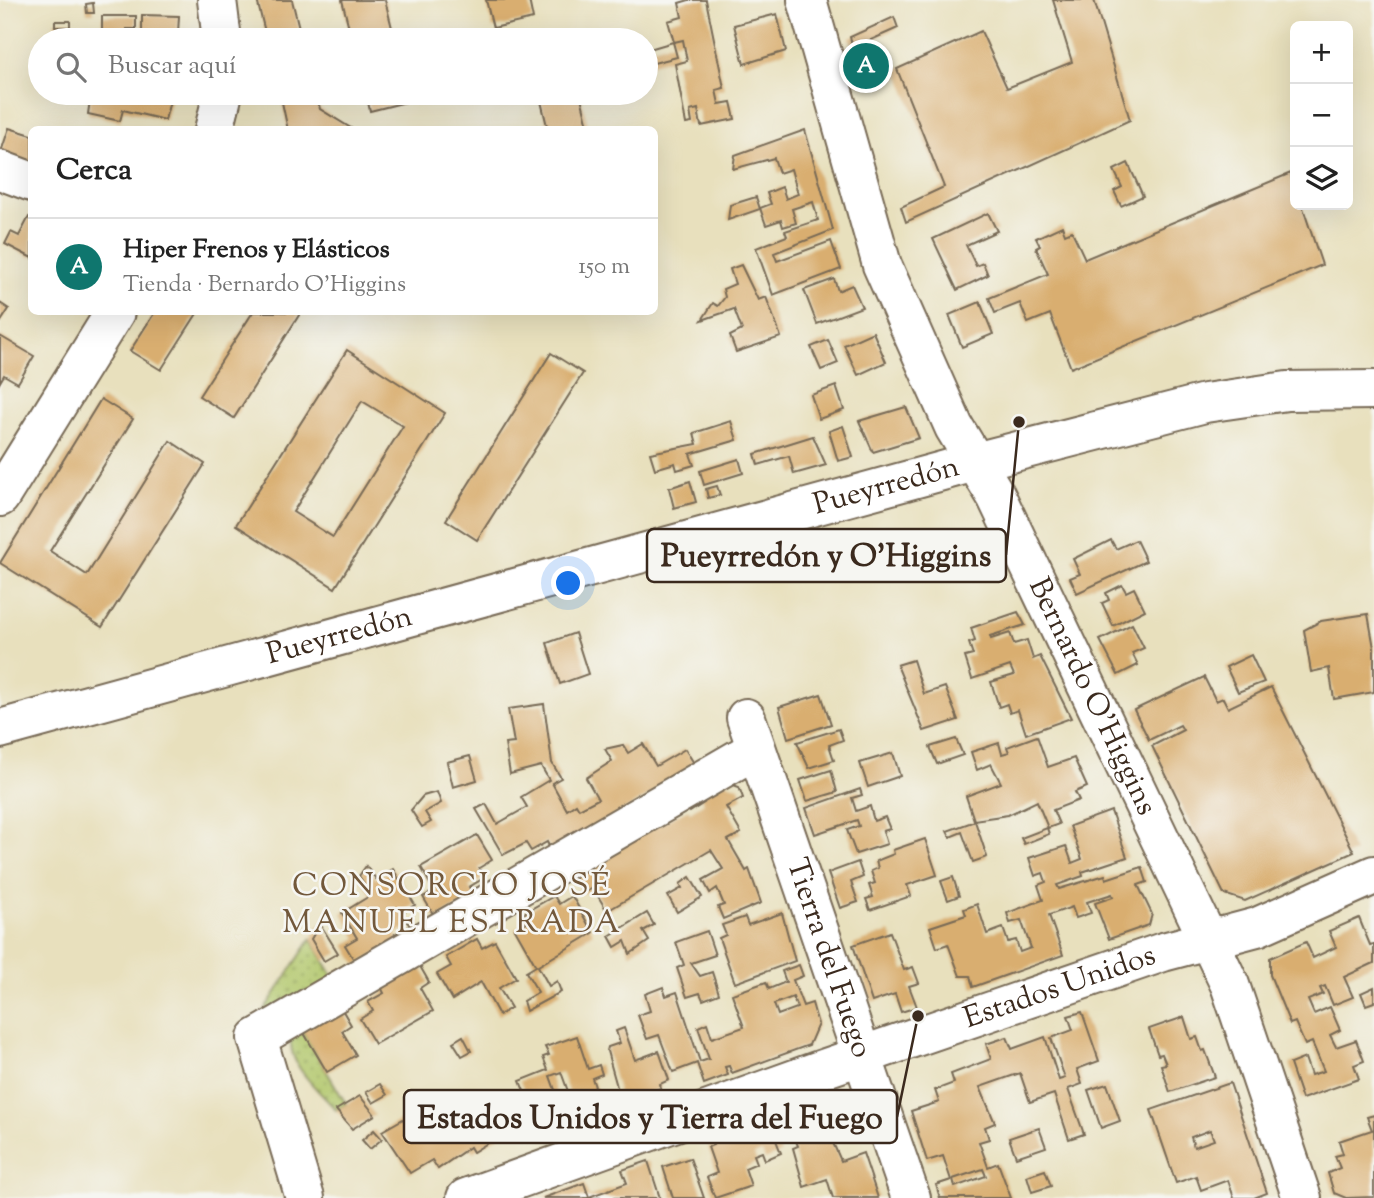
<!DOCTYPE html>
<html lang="es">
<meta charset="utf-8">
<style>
body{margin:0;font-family:"Sorts Mill Goudy",serif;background:#f2f2f2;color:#222}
.controls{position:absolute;right:21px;top:21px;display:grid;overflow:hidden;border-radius:10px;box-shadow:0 7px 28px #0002}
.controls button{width:63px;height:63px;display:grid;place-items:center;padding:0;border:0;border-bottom:2px solid #e0e0e0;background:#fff;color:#222;font:35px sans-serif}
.you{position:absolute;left:569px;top:584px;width:24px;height:24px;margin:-18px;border:5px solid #fff;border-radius:50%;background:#1a73e8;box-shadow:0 0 0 10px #1a73e833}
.badge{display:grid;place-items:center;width:46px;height:46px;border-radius:50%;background:#0f766e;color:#fff;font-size:23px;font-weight:700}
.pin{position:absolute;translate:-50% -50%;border:4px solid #fff;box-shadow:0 2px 7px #0006}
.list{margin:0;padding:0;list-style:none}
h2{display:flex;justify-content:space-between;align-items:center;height:91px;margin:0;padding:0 28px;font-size:30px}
h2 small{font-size:23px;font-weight:400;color:#767676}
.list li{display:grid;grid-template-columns:46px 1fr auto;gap:21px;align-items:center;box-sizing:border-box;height:98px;padding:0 28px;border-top:2px solid #e0e0e0}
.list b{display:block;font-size:26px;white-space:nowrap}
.list p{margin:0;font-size:23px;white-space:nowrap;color:#767676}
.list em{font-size:23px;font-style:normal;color:#767676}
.icon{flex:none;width:38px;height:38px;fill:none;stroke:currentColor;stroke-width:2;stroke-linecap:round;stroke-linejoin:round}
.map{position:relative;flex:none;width:1374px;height:1198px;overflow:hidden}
.search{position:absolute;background:#fff;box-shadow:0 7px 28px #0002;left:28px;top:28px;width:630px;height:77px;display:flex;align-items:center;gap:18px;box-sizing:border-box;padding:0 24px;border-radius:38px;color:#767676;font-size:26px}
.panel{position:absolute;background:#fff;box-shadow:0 7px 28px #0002;left:28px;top:126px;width:630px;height:189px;border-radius:10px}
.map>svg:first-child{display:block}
.park{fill:url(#park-dots);stroke:#767845;stroke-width:2}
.building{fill:#d9ae70;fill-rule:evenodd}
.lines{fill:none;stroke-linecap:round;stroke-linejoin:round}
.minor-casing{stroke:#786a56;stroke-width:42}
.minor{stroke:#fff;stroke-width:38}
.labels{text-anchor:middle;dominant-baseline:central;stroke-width:5;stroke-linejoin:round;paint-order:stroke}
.street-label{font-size:30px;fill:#3b2a1e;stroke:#f6f6f2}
.neighbourhood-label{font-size:32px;letter-spacing:2px;fill:#72583b;stroke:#f6f6f2}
.leader{fill:none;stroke:#3b2a1e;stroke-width:2.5}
.callout-dot{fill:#3b2a1e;stroke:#f6f6f2;stroke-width:2.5}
.callout{fill:#f6f6f2;stroke:#3b2a1e;stroke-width:2.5}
.callout-label{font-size:32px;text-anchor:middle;font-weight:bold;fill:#3b2a1e}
</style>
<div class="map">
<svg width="1374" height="1198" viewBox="0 0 1374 1198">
<defs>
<pattern id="park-dots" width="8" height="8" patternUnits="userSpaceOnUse" patternTransform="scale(1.75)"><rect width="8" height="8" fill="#b2c76c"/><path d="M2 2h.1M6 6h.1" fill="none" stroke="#92a258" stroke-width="1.8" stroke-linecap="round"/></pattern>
</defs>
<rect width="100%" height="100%" fill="#f6f6f2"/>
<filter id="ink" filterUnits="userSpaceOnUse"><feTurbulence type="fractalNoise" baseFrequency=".0143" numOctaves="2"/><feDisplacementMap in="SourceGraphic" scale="14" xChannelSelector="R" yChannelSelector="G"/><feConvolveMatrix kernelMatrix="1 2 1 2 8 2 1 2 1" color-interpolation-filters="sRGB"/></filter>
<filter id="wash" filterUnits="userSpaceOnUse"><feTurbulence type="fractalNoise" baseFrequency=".00686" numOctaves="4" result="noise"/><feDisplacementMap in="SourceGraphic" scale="28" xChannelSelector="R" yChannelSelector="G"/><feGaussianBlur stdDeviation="1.57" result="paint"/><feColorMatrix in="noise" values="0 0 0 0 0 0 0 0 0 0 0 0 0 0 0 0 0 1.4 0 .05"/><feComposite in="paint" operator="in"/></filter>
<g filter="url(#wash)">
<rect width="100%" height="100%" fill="#e8e0bd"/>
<g class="park">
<path d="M311,939L334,978L257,1021Z"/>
<path d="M301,1028L346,1104L336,1110C318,1089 284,1063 292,1033Z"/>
</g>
<g id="blocks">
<g class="building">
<path d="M257,0H292L302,40H267Z"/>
<path d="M342,0H385L395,40H352Z"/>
<path d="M486,0H529L533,19L493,28Z"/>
<path d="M689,0H706L724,88L716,90L719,104L731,102L735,119L701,126L698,109L690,111L692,123L686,124L675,64L687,61L683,40L674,42L668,21L682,17L679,3Z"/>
<path d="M1053,0H1094L1130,120L906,222L901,207L944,187L897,69L981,31L1007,88L1072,62Z"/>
<path d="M93,3L94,13H87L86,4Z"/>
<path d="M777,14L786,51L744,64L734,25Z"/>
<path d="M142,15L179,16L178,33H142Z"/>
<path d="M102,16H136V29H127V35L102,34Z"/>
<path d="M894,17L898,28L853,48L850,37Z"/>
<rect x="55" y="21" width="15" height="6"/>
<path d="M673,42L677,57L646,65V50Z"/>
<path d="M91,93H172L165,120L123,110L120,121L88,114Z"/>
<path d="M280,93H316L320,109L354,130H288Z"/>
<path d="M366,93H408L410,101L370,111Z"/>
<path d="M539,93H580L589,130H548Z"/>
<path d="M9,128L32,135V169L0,155Z"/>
<path d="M805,130L833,230L774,253L777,261L831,241L841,269L773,295L756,248L787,236L785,231L818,220L813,202L792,209L796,223L783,227L781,220L766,225L760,208L771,204L767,193L782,187L786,199L798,194L791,169L779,173L774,158L733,169L735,155Z"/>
<path d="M1128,163L1143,196L1121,206L1114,191L1122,187L1114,170Z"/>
<path d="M1291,173L1295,205H1302L1322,265L1071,368L1050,314L1028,323L1020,303L995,313L989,298L1048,274L1036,248L1040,246L1036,238L1062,226L1065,234L1072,231L1085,259Z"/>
<path d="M756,197L760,209L728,220L730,205Z"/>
<path d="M988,213L997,231L966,245L976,266L983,263L988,275L957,290L933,239Z"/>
<path d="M29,217L32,218V258L5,244L11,232L19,236Z"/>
<path d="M741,265L758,300L766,297L781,337L736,352L730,336L742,330L734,309L702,320L713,303L718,306L725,297L723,289L735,284L730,269Z"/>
<path d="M834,279L838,291L852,285L862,307L817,324L804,290Z"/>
<path d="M980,302L993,334L962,347L949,315Z"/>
<path d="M0,303L9,309L0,323Z"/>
<path d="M155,312H198L161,370L130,351Z"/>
<path d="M253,312H301L234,418L199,396Z"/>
<path d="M873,332L886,362L858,375L844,345Z"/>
<path d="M0,336L34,356L18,383L4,375L0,382Z"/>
<path d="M828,340L838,363L821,370L811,347Z"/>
<path d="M347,350L445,413L335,588L236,525ZM362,401L403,426L333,537L293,512Z"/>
<path d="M551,353L583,373L477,540L446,520Z"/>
<path d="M836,386L844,410L819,419L811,395Z"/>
<path d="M101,399L133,419L50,551L87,575L170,441L205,464L102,627L0,563Z"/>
<path d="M906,407L919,438L873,452L859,421Z"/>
<path d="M731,421L737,440L690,454L694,465L677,470L675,463L655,469L650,453L697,444L694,433Z"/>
<path d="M843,426L853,457L838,461L829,431Z"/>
<path d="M813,436L826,465L794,474L789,456L758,465L755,454Z"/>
<path d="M739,459L743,473L704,485L700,471Z"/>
<path d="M690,481L696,502L674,508L669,488Z"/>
<path d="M717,486L720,495L708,498L706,489Z"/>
<path d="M1111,540L1116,549L1136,540L1146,561L1077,593L1070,578L1080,574L1073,559Z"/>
<path d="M1122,585L1126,592L1134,588L1145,610L1113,626L1102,603L1109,600L1106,593Z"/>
<path d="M1018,612L1025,625L990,636L991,639L1010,633L1014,644L1027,640L1033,659L1040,656L1071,718L1026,734L1018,710L1010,713L1007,704L999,707L991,682L1014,675L1010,666L972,679L965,657L973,655L969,643L975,641L971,628Z"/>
<path d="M1368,614L1374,648V692L1334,699L1329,668L1311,672L1304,630L1321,621Z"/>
<path d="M1132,624L1144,648L1132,653L1138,665L1118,675L1100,640Z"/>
<path d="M575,633L588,674L560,684L547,643Z"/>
<path d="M1251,655L1264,682L1238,692L1226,667Z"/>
<path d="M913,660L924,694L945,687L958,720L924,731L897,665Z"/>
<path d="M1204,677L1216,701L1223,698L1228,708L1271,687L1354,852L1245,901L1224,894L1152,746L1183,730L1180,725L1149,740L1134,710Z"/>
<path d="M821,694L831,724L788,738L779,707Z"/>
<path d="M544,704L552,763L561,778L552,783L567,810L576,804L579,809L598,799L586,778L612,761L605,749L623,745L628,753L643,744L656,766L685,749L697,768L552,852L547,842L531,851L526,843L503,855L476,809L486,804L497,824L527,807L521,797L549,780L541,766L510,774L505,744L514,743L508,709Z"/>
<path d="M839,729L843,740L829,745L834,760L809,768L797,742Z"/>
<path d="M1037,736L1048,767L1074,758L1087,787L1075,792L1079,800L1053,810L1059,824L1048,828L1037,801L1008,815L974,820L966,796L1001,783L991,764L977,770L971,752L999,743L1002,754L1009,752L1007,747Z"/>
<path d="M956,739L963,755L937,764L930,747Z"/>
<path d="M893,753L900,776L868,787L860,763Z"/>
<path d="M470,756L477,780L453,787L447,762Z"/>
<path d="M831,770L837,792L807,801L800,780Z"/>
<path d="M725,782L739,787L743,798L726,807L741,833L728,840L746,871L749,869L761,903L723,919L718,907L724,905L717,888L710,893L703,880L723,869L711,850L607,911L593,888L584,893L571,872L688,809L690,812L704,803L700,796Z"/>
<path d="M860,789L862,795L852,798L856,811L870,806L874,821L885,817L890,829L883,831L887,844L856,854L847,830L859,826L857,820L815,834L806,808Z"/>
<path d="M437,792L441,803L425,812L431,822L422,827L411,810L423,796Z"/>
<path d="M1111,811L1127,857L1082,872L1083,876L1057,885L1059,889L1105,875L1106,879L1142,867L1147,882L1138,885L1152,914L1149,925L1109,939L1095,903L1113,897L1112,894L1087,902L1091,913L1076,918L1072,907L1049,915L1063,955L973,987L970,976H960L948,944L937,948L930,927L966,915L964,909L977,904L987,934L1003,928L1008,942L1016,940L1020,952L1031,948L1021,920L1010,923L1007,913L1043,900L1038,885L1046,882L1043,873L1035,876L1029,858L1066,846L1072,863L1082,859L1070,826Z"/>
<path d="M975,821L987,857L973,862L962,832L950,837L947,831Z"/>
<path d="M1047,828L1049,834L1024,844L1021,838Z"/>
<path d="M477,835L492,860L479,868L484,878L469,887L475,896L436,919L423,897L434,891L421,867Z"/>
<path d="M925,839L937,875L907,885L911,896L870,910L866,899L873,897L869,885L875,883L871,871L878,868L876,861L894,854L893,850Z"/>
<path d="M858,862L863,877L851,882L858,902L840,908L828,873Z"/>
<path d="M366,866L376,879L393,869L415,905L401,913L410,926L395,934L399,941L357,965L345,945L357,938L342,913L371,895L359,876Z"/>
<path d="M690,877L702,897L677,912L668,896L682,888L680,884Z"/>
<path d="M953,877L959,896L948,900L941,881Z"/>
<path d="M554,896L559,904L572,896L593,933L538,966L549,986L557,981L561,992L526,1011L523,1001L538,992L526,972L536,966L515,929L528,922L524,913Z"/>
<path d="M647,913L654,925L643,931L649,941L630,954L625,941L615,947L609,936Z"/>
<path d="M782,913L795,961L735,983L719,938L726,935L722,925L745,917L748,925Z"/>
<path d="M1359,918L1370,945L1374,944V963L1344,977L1353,997L1333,1005L1325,986L1320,988L1323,994L1308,1000L1314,1014L1330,1007L1340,1030L1330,1035L1336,1047L1356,1040L1364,1061L1354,1065L1359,1079L1302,1099L1290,1064L1305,1058L1311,1075L1324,1071L1312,1042L1305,1045L1295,1022L1290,1024L1270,975V958L1306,942L1313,958L1336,947L1329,931Z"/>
<path d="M320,924L338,953L324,961L311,939Z"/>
<path d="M707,931L715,955L691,963L700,976L712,972L719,994L703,1000L700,993L687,997L677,968L684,965L676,942Z"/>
<path d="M890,932L904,970L913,967L919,983L909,986L917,1007L901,1012L895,994L872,1002L853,945Z"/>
<path d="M477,939L482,948L495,941L516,978L499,988L511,1008L499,1015L481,982L452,1000L437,974L451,966L446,957Z"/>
<path d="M417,961L429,982L420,988L433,1011L375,1044L360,1019L373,1011L368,1002L384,993L381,987Z"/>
<path d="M799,965L803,976L793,980L803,1006L812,1003L818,1024L809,1045L732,1073L729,1066L725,1067L728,1075L704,1084L697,1063L673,1072L659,1035L647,1039L638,1015L650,1011L645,994L663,987L666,996L677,992L700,1062L709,1059L698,1027L707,1023L712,1038L744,1027L732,994L766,982L769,989L786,982L782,971ZM793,997L797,1008L778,1015L774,1004Z"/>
<path d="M1374,987V1002L1366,1005L1361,993Z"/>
<path d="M340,1006L351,1025L342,1031L356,1055L327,1072L301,1028Z"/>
<path d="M1082,1012L1099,1061L1077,1069L1082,1084L1068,1089L1084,1134L1069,1139L1054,1094L1030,1102L1020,1073L980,1087L995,1123L985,1127L989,1139L979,1142L988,1167L998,1163L1011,1198H940L936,1185L951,1180L943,1156L927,1161L911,1111L939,1102L935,1090L954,1083L951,1074L991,1059L986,1044L1007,1037L1012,1049L1045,1037L1059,1080L1065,1078L1051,1038L1073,1030L1068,1016ZM983,1169L986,1176L955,1187L953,1179Z"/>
<path d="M1184,1017L1191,1039L1197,1037L1202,1051L1205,1050L1215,1077L1170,1092L1161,1065L1166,1064L1162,1054L1158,1055L1149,1029Z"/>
<path d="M624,1028L635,1060L659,1051L669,1080L660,1084L661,1088L640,1096L643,1106L571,1132L564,1113L551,1119L546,1116L542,1108L521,1118L513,1095L524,1091L520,1081L548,1070L543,1057L549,1055L545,1047L577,1036L588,1069L599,1065L602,1074L592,1078L600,1101L619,1094L607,1051L608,1047L620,1043L616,1031ZM561,1072L569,1094L572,1093L574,1097L571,1099L574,1109L563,1112L550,1076Z"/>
<path d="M463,1036L471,1051L462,1056L453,1042Z"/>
<path d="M1230,1083L1267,1193L1254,1198H1234L1228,1180L1201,1190L1196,1176L1176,1183L1151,1110ZM1210,1130L1214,1140L1194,1147L1191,1137Z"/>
<path d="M380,1084L387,1095L373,1103L366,1092Z"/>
<path d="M1107,1084L1120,1121L1101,1128L1088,1090Z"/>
<path d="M474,1091L481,1102L485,1099L502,1134L473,1152L470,1147L438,1169L432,1160L410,1173L382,1131L403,1119L412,1131L438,1114L435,1110L443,1105L454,1122L467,1115L465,1111L468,1109L461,1099Z"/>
<path d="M360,1096L375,1115L352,1129L336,1110Z"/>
<path d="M826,1099L847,1108L853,1124L829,1134L841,1161L863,1153L878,1198H833L827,1179L804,1187L793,1148L798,1146L785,1113Z"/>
<path d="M1374,1115V1197L1346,1198L1334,1193L1328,1173L1340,1168L1335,1156L1343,1154L1339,1141L1372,1130L1367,1117Z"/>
<path d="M768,1120L781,1153L765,1160L762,1152L754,1155L757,1163L745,1168L751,1186L715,1198L707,1177L717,1173L708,1147L713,1145L711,1139Z"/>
<path d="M1039,1128L1046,1147L1016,1157L1009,1138Z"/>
<path d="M374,1130L382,1139L370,1149L362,1140Z"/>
<path d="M690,1158L704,1198H673L663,1167Z"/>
<path d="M648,1161L660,1198H543L584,1183L589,1197L627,1183L622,1170Z"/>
<path d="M1045,1170L1051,1186L1032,1192L1027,1176Z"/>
</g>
</g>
</g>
<g filter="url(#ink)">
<use href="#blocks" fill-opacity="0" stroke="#786a56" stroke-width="2"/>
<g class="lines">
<g class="minor-casing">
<g id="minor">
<path d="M217,0L222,40"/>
<path id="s1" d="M807,0L882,265L954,427L996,496L1230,985L1302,1198"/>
<path d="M214,130L223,93"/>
<path d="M0,170L32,182"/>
<path d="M0,497L115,312"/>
<path id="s2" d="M746,718L911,1198"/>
<path id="s3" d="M0,729L975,462L1205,403L1287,391L1374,390"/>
<path d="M305,1198L257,1038L756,749"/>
<path id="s4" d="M466,1198L817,1071L1163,952L1257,927L1374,875"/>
</g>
</g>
<use href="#minor" class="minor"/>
</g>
</g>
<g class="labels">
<g class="street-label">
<text stroke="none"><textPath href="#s3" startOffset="919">Pueyrredón</textPath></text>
<text stroke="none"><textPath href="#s3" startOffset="352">Pueyrredón</textPath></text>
<text stroke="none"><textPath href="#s1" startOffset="756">Bernardo O'Higgins</textPath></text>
<text stroke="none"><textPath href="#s2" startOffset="254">Tierra del Fuego</textPath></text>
<text stroke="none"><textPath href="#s4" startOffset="630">Estados Unidos</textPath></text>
</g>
<g class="neighbourhood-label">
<text x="452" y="887">CONSORCIO JOSÉ<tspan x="452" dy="37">MANUEL ESTRADA</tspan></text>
</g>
</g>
<path class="leader" d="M1019 422L1006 555M918 1016L897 1117"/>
<g class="callout-dot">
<circle cx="1019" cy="422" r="7"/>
<circle cx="918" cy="1016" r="7"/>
</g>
<g class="callout">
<rect x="647" y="529" width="359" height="53" rx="7"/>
<rect x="404" y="1090" width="493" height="53" rx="7"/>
</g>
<g class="callout-label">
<text x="826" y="566">Pueyrredón y O'Higgins</text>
<text x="650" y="1128">Estados Unidos y Tierra del Fuego</text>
</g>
</svg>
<div class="controls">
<button>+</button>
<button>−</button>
<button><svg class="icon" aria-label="layers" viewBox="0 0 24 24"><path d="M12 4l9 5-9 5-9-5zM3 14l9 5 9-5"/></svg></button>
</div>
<div class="you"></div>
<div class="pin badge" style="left:866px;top:66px">A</div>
<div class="search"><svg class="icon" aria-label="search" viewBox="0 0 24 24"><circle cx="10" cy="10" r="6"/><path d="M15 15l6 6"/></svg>Buscar aquí</div>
<section class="panel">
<h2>Cerca<small></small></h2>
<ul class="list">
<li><span class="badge">A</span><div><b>Hiper Frenos y Elásticos</b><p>Tienda · Bernardo O'Higgins</p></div><em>150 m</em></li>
</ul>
</section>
</div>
